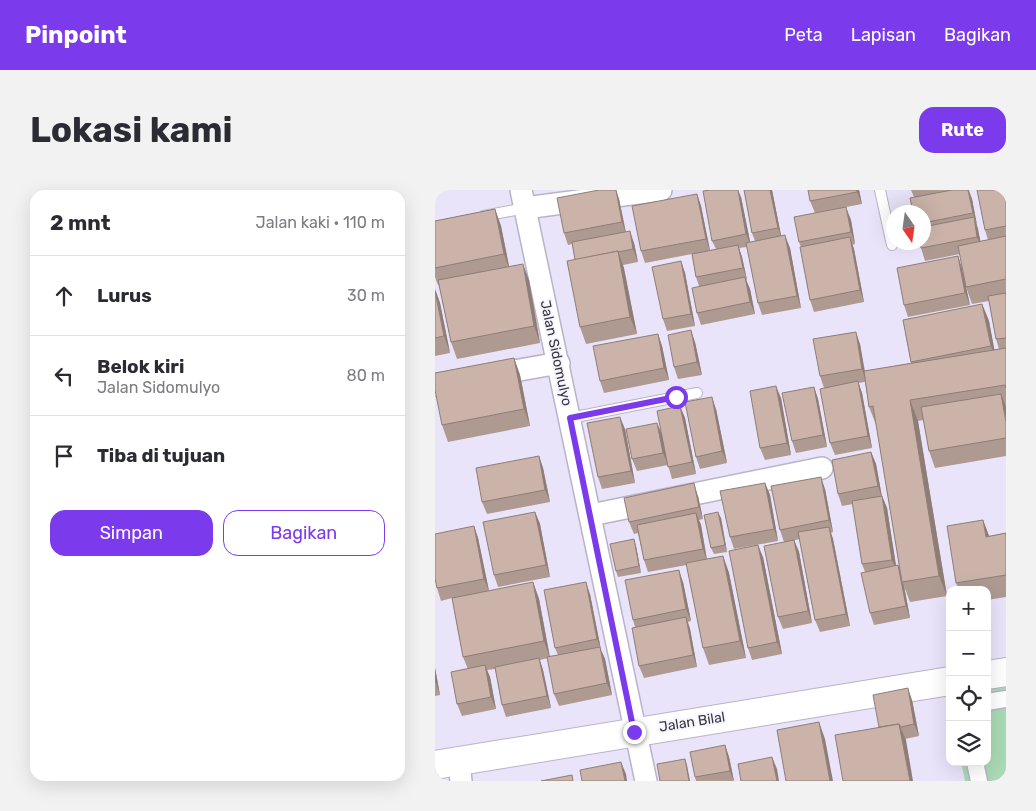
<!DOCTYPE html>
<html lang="id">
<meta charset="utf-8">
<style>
body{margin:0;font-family:Rubik,sans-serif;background:#f2f2f3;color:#2b2b33}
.controls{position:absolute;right:15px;bottom:15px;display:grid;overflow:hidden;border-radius:10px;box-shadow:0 5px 20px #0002}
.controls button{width:45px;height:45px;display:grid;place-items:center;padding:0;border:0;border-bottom:1px solid #e1e1e2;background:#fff;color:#2b2b33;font:25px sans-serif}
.compass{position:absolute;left:451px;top:15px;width:45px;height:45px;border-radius:50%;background:#fff;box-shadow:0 5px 20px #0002;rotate:167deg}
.stop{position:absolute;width:15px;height:15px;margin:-11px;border:4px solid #7c3aed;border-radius:50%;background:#fff}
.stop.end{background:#7c3aed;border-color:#fff;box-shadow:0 1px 5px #0008}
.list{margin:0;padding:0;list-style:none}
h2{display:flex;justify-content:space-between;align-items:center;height:65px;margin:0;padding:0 20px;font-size:21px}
h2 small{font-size:16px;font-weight:400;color:#7c7c81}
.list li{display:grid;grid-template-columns:32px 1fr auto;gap:15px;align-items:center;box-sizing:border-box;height:80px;padding:0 20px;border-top:1px solid #e1e1e2}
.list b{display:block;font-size:19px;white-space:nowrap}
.list p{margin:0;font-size:16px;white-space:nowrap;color:#7c7c81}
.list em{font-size:16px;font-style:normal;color:#7c7c81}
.actions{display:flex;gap:10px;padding:15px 20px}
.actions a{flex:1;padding:11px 0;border:1px solid #7c3aed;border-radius:15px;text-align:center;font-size:18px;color:#7c3aed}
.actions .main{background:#7c3aed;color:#fff}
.icon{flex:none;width:28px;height:28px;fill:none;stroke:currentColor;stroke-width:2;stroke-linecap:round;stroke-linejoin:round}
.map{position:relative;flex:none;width:571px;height:591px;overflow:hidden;border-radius:15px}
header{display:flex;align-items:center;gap:30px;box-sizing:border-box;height:70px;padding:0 25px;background:#7c3aed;color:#fff}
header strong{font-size:24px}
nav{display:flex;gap:28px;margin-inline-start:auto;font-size:18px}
.intro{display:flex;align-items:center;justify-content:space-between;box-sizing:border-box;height:120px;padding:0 30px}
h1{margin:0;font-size:35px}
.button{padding:12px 22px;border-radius:15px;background:#7c3aed;color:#fff;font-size:18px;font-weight:700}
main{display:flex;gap:30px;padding:0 30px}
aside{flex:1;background:#fff;border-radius:15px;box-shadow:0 5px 20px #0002}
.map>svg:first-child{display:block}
.park{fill:#aad9b5}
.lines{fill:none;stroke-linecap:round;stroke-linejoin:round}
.service-casing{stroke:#b9b3c9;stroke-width:12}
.pedestrian-casing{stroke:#b9b3c9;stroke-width:19}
.minor-casing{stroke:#b9b3c9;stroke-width:24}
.secondary-casing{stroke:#b9b3c9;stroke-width:30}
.service{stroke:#fff;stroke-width:10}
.pedestrian{stroke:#fff;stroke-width:16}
.minor{stroke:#fff;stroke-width:21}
.secondary{stroke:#fff;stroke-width:28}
.wall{fill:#af9a92}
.shaded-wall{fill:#8e7d77}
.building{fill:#cbb3aa;stroke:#8e7d77}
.route{stroke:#7c3aed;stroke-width:6}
.labels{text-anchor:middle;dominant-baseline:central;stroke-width:4;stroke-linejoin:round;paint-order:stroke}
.street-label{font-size:14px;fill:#37353d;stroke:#f6f4fd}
</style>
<header>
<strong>Pinpoint</strong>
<nav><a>Peta</a><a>Lapisan</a><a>Bagikan</a></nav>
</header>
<div class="intro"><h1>Lokasi kami</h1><a class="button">Rute</a></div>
<main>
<aside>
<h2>2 mnt<small>Jalan kaki · 110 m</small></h2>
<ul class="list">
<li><svg class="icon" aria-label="ahead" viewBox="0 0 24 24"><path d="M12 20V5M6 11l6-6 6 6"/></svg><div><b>Lurus</b></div><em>30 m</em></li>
<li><svg class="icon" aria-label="left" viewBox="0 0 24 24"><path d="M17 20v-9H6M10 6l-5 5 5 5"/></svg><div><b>Belok kiri</b><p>Jalan Sidomulyo</p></div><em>80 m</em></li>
<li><svg class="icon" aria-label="arrive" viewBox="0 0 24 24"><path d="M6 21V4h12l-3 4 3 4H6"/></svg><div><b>Tiba di tujuan</b></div></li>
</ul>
<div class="actions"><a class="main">Simpan</a><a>Bagikan</a></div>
</aside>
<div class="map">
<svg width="571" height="591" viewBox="0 0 571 591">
<rect width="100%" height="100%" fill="#eae4fa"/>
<path class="park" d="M571,493V591H530L526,572H552V496Z"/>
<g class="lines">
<g class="service-casing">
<g id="service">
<path d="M445,0L457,55"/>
<path d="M49,26L90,18"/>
<path d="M135,228L262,203"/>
</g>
</g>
<g class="pedestrian-casing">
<g id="pedestrian">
<path d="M552,512L571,509"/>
<path d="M540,572L544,591"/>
</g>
</g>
<g class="minor-casing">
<g id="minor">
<path d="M86,0L211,591"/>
<path d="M90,18L226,0"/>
<path d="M0,195L124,173"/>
<path d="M156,325L387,278"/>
<path d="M24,572L26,591"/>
</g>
</g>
<g class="secondary-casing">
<g id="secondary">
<path d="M552,485L571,482"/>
<path d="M0,575L515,491"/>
</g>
</g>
<use href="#service" class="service"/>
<use href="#pedestrian" class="pedestrian"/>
<use href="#minor" class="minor"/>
<use href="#secondary" class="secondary"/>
</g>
<g class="wall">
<path d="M164,0H181L184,9L191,42L199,53L203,72L188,75L202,144L151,154L145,137L140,70L137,54L133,55L129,43Z"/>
<path d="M309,0H337L338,5L346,46L355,58L366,118L327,125L323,113L312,57L304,58L307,67L312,90H311L315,99L320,124L266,135L262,123L264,96L261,87L257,64L210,73L206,61L262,4L266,16L275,60L281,59L277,51L306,7L315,52L320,51L317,43Z"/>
<path d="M424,0L427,14L380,23L375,11Z"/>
<path d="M476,0H536H534L537,9L545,51L553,50L550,40L571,0V266L500,278L494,261L489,230L483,231L512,406L475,412L469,396L475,428L439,435L435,423L430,382L427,374L418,314L407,316L403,304L436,262L441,274L447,306L452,318L461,376L463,375L466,384L442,237L434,217L430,192L423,193L427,203L437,258L400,265L395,253L389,198L385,186L425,154L430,181L476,173L468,130L547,114L554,131L559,160L564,159L561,149L554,111L537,114L531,97L525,64L490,71L486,58L488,52V22L479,7Z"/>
<path d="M60,19L66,36L74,76L94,90L105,153L22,169L16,152L4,95H3L0,87V31Z"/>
<path d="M416,30L420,54L417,55L419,59L429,112L379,122L375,110L366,57L364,52Z"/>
<path d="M523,66L535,115L473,127L469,115Z"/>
<path d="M246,71L250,83L260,136L232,141L228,129Z"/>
<path d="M0,99L5,113L15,163L0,166Z"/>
<path d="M223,144L227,156L234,190L169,203L165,191Z"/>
<path d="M260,152L267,185L243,189L239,177Z"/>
<path d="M79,168L85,185L95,236L13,252L7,235Z"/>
<path d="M379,197L383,209L392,257L361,263L357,251Z"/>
<path d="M346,208L356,265L330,270L325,258Z"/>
<path d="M245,216L250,228L261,284L237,289L233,275L202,281L197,269L222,233L227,245Z"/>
<path d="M281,219L292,273L265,279L261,267Z"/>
<path d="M190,239L200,293L167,299L163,287Z"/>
<path d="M104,266L108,278L115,312L52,324L47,312Z"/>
<path d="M330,293L335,305L343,351L299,359L295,347Z"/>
<path d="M390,299L398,342L396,343L398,349L415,436L385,442L380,430L365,349L356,351L359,350L364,362L377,433L348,439L343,427L349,352L345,340Z"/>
<path d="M263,306L268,329L264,330L266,335L272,369L288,366L294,383L311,468L274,475L268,458L252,375L213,382L209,370L203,343L199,344L194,332Z"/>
<path d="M100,322L105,334L115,387L63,397L59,385Z"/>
<path d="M286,328L292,362L279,364L276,358Z"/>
<path d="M548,330L554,346L571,343V407L552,410V400H524L521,393Z"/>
<path d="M39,336L43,348L54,401L98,392L104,409L115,467L123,465L120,458L155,404L166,460L170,469L177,505L124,516L119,504L113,468L105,470L108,480L116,518L71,527L67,515L60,479L52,480L55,487L61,519L27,526L22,514L33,479L28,467L17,408L6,411L2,398Z"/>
<path d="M201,356L206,383L183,387L181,381Z"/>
<path d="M328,367L347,464L317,470L313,458Z"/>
<path d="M248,392L256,431L253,432L255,439L262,477L209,488L204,476L200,437L198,430Z"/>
<path d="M0,478L5,505L0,506Z"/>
<path d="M477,510L484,546L470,549L471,550L444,537Z"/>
<path d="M290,555L294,567L299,591H261L260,587Z"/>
</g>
<g class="shaded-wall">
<path d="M181,0L184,9L191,44L187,32Z"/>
<path d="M303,0L306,7L316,56L311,44Z"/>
<path d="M335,0H337L347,50L343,38Z"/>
<path d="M422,0H424L427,14L422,2Z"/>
<path d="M533,0L537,9L542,35L538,23Z"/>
<path d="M262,4L266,16L275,61L271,49Z"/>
<path d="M411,17L416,30L420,54L416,42Z"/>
<path d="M60,19L66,36L75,81L69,64Z"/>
<path d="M539,27L543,39L547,59L542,47Z"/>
<path d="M195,41L199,53L203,72L198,59Z"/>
<path d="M350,45L355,58L366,118L362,106Z"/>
<path d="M415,47L419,59L429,112L425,100Z"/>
<path d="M303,55L307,67L312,90L308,78Z"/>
<path d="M183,61L189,78L202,144L195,127Z"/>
<path d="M523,66L527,78L535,115L530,103Z"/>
<path d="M246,71L250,83L260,136L256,124Z"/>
<path d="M88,74L94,90L105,153L99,136Z"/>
<path d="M310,87L315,99L320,124L315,112Z"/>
<path d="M0,99L5,113L15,163L9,146Z"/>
<path d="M547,114L554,131L562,173L556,156Z"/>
<path d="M256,140L260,152L267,185L262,172Z"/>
<path d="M421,142L425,154L431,191L427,179Z"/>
<path d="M223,144L227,156L234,190L229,178Z"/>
<path d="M79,168L85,185L95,236L89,219Z"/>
<path d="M423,191L427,203L437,258L433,246Z"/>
<path d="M341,196L346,208L356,265L352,253Z"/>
<path d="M379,197L383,209L392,257L388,245Z"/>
<path d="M566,204L571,217V232Z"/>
<path d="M277,207L281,219L292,273L287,261Z"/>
<path d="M475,210L483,231L512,406L504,386Z"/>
<path d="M245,216L250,228L261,284L257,272Z"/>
<path d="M185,227L190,239L200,293L196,281Z"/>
<path d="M222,233L227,245L233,275L228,263Z"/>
<path d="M436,262L441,274L447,308L443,296Z"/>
<path d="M104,266L108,278L115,312L110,300Z"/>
<path d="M386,287L390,299L398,342L394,330Z"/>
<path d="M259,293L263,306L268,329L264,317Z"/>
<path d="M330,293L335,305L343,351L339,339Z"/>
<path d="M447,306L452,318L462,382L457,370Z"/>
<path d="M100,322L105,334L115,387L111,375Z"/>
<path d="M283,322L286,328L292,362L290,355Z"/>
<path d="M261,323L266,335L272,371L268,359Z"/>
<path d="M548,330L556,351L551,347Z"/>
<path d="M39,336L43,348L54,401L49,389Z"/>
<path d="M394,337L398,349L415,436L411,424Z"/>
<path d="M199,349L201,356L206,383L204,376Z"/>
<path d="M359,350L364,362L377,433L373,421Z"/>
<path d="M323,355L328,367L347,464L342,452Z"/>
<path d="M288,366L294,383L311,468L305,451Z"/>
<path d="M463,375L467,388V392L469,396L475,428L471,416Z"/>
<path d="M244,380L248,392L256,431L251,419Z"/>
<path d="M98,392L104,409L115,468L109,451Z"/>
<path d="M151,392L155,404L166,460L170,469L177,505L172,493L166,459L162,449Z"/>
<path d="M251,427L255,439L262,477L258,465Z"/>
<path d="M104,468L108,480L116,518L112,506Z"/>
<path d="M50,475L55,487L61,519L56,507Z"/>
<path d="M0,478L5,505L0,491Z"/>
<path d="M473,498L477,510L484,546L479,534Z"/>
<path d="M384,532L390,549L398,591H395Z"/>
<path d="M464,534L471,550L478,591H475Z"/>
<path d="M290,555L294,567L299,591L295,581Z"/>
<path d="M337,567L342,579L344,591H342Z"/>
<path d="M250,569L252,575L255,591H254Z"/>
<path d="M186,572L191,584L192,591H190Z"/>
</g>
<g class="building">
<path d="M164,0H181L187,32L129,43L122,8Z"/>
<path d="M275,0H303L311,44L277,51L268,1Z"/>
<path d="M309,0H335L343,38L317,43Z"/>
<path d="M373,0H422V2L375,11Z"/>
<path d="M517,0H533L538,23L488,33V22H478L475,8Z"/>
<path d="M542,0H571V36L550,40Z"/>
<path d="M262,4L271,49L206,61L197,16Z"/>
<path d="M411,17L416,42L364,52L359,27Z"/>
<path d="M60,19L69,64L0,78V31Z"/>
<path d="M539,27L542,47L486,58L485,52H488V37Z"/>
<path d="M195,41L198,59L183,62V61L140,70L137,52Z"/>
<path d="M350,45L362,106L323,113L311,53Z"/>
<path d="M571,46V89L531,97L523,56Z"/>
<path d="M415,47L425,100L375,110L365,57Z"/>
<path d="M303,55L308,78L261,87L257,64Z"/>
<path d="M183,61L195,127L145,137L132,71Z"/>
<path d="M523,66L530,103L469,115L462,78Z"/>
<path d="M246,71L256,124L228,129L217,77Z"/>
<path d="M88,74L99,136L16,152L3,90Z"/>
<path d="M310,87L315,112L262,123L257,98Z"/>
<path d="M0,101L9,146L0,148Z"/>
<path d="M571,103V148L561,149L553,106Z"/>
<path d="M547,114L556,156L476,172L468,130Z"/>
<path d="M256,140L262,172L239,177L233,145Z"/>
<path d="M421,142L427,179L385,186L378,149Z"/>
<path d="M223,144L229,178L165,191L158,156Z"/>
<path d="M571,158V198L570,195L475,210L504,386L467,392L438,216L434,217L429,181Z"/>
<path d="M79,168L89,219L7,235L0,200V183Z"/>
<path d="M423,191L433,246L395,253L385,199Z"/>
<path d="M341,196L352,253L325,258L315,201Z"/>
<path d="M379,197L388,245L357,251L347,203Z"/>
<path d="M566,204L571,232V248L494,261L486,217Z"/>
<path d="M277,207L287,261L261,267L250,212Z"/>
<path d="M245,216L257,272L233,277L222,221Z"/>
<path d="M185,227L196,281L163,287L152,233Z"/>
<path d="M222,233L228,263L197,269L191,239Z"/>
<path d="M436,262L443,296L403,304L397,270Z"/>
<path d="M104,266L110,300L47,312L41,278Z"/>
<path d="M386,287L394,330L345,340L336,296Z"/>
<path d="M259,293L264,317L194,332L189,308Z"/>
<path d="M330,293L339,339L295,347L285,301Z"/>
<path d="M447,306L457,370L427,374L417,311Z"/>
<path d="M100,322L111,375L59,385L48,332Z"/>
<path d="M283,322L290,355L276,358L269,325Z"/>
<path d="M261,323L268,359L209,370L202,335Z"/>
<path d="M548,330L551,347L571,343V385L521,393L512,336Z"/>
<path d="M39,336L49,389L2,398L0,388V344Z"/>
<path d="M394,337L411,424L380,430L363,342Z"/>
<path d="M199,349L204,376L181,381L175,354Z"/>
<path d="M359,350L373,421L343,427L329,356Z"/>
<path d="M323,355L342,452L313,458L294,361Z"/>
<path d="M288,366L305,451L268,458L251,373Z"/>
<path d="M463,375L471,416L435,423L426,383Z"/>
<path d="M244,380L251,419L198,430L190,390Z"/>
<path d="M98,392L109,451L28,467L17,408Z"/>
<path d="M151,392L162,449L120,458L109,400Z"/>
<path d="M251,427L258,465L204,476L197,438Z"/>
<path d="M165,457L172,493L119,504L112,467Z"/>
<path d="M104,468L112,506L67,515L60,477Z"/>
<path d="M50,475L56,507L22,514L16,482Z"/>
<path d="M473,498L479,534L466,537L464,534L444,537L438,505Z"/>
<path d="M384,532L395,591H351L342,540Z"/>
<path d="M464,534L475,591H408L400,545Z"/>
<path d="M290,555L295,581L260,587L255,562Z"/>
<path d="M337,567L342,591H306L303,574Z"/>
<path d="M250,569L254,591H225L222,574Z"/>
<path d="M186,572L190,591H147L145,580Z"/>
<path d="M137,585L138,591H106Z"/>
</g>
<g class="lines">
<path class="route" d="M199,542L135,228L241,207"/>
</g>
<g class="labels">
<g class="street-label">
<text transform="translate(121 163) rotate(78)">Jalan Sidomulyo</text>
<text transform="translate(257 532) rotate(-9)">Jalan Bilal</text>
</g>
</g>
</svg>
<div class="controls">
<button>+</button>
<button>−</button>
<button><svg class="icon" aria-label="locate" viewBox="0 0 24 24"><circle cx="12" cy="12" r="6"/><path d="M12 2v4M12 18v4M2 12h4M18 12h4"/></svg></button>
<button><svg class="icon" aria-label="layers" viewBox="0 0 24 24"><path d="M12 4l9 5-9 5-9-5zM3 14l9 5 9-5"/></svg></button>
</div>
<svg class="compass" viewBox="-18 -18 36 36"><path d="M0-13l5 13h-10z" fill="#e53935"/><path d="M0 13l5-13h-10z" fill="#7c7c81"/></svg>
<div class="stop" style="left:241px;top:207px"></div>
<div class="stop end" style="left:199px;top:542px"></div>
</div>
</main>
